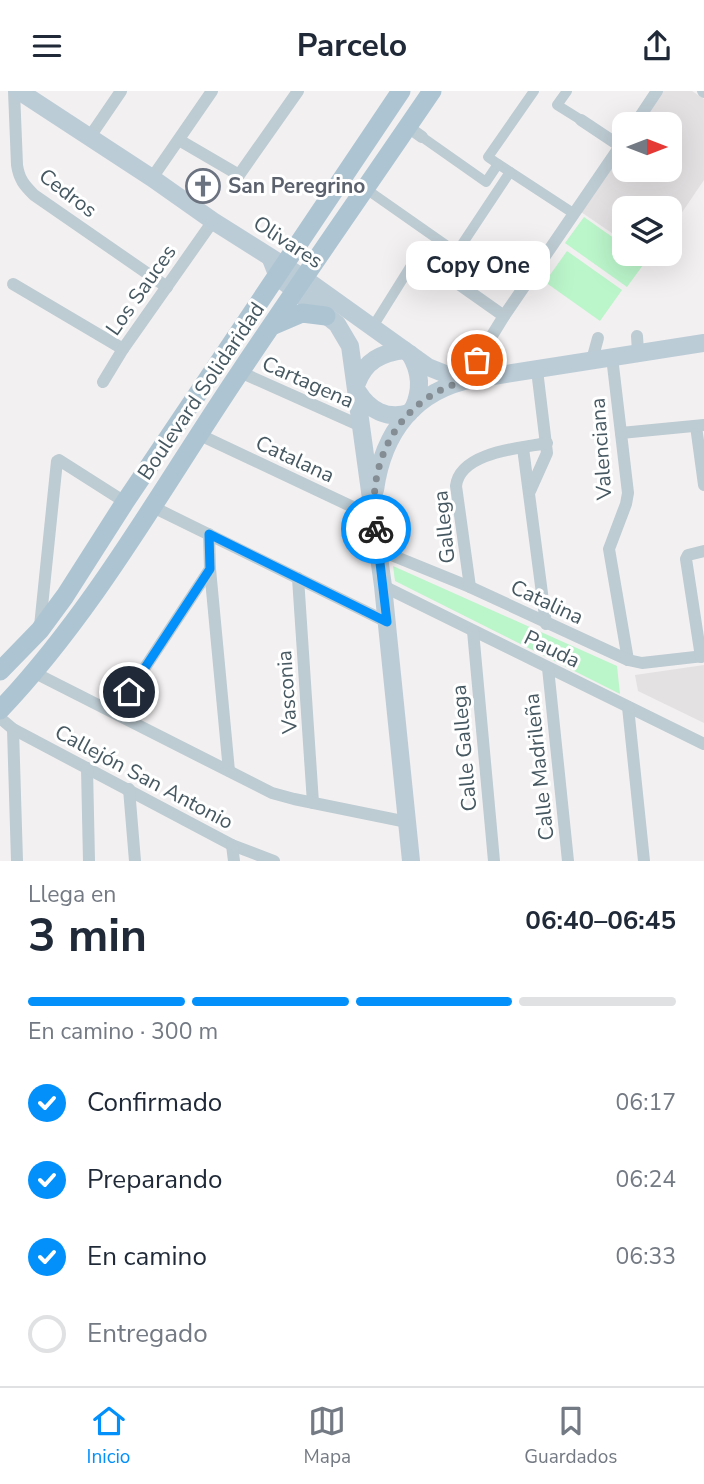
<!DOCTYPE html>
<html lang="es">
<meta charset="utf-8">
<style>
:root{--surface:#fff;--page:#f2f2f3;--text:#1f2937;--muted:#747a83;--line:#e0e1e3;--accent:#0390fb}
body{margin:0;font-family:"Nunito Sans",sans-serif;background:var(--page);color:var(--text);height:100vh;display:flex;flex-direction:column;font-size:26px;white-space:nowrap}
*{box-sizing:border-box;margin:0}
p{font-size:23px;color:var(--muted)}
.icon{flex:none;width:38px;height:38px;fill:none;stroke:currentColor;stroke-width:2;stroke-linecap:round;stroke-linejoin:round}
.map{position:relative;height:770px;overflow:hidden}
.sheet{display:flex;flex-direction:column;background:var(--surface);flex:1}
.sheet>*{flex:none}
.needle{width:46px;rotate:90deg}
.controls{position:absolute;left:612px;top:21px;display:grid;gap:14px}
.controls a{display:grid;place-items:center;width:70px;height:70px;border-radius:14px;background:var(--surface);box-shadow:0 7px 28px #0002;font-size:35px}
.pin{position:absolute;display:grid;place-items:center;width:60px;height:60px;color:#fff;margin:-30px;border:4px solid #fff;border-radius:50%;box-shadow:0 2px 7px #0007}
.courier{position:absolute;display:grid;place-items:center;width:70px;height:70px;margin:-35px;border:5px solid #0390fb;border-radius:50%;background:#fff;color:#222;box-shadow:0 2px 9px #0007}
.bubble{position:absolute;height:49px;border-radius:14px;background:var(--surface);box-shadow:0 7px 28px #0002;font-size:23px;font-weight:700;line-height:49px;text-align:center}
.head em{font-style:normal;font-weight:700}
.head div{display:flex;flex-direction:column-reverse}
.head{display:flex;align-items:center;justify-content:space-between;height:119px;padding:0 28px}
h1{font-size:46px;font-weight:700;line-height:52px}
.bar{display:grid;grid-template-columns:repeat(4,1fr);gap:10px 7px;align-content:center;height:84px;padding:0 28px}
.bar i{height:9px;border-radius:5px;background:var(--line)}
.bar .on{background:var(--accent)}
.bar p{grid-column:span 4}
ol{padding:0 28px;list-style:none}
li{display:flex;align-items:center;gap:21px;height:77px}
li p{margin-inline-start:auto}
li .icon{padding:7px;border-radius:50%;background:var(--accent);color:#fff;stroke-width:4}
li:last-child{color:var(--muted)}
li i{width:38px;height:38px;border:4px solid var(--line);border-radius:50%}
header{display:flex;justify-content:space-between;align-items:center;height:91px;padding:0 28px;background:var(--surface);font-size:32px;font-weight:700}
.dock{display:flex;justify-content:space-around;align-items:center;height:98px;border-top:2px solid var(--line);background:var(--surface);font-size:19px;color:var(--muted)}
.dock a{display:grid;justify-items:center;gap:4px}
.dock .on{color:var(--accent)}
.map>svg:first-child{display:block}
.education{fill:#e4e1e3}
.green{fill:#bbf5ca}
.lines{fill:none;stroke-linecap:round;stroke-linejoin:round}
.pedestrian{stroke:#bdcbd2;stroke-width:10}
.minor{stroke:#bdcbd2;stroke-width:12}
.secondary{stroke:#bcccd7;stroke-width:18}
.primary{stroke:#adc5d2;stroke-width:19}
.done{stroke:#838d93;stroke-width:7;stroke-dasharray:0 12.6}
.route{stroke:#0390fb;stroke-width:9}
.labels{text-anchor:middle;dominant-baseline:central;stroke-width:6;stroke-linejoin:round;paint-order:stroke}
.worship-label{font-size:21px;font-weight:bold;fill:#5b616d;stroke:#fff;text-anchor:start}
.street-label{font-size:21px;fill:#465861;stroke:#fff}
</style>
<header><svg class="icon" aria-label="menu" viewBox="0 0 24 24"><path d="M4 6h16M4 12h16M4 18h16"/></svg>Parcelo<svg class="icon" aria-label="share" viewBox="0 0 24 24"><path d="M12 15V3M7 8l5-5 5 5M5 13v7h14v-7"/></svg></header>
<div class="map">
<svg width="704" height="770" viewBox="0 0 704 770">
<rect width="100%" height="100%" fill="#f3f0f1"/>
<g class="education">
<path d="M663,0H692L704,8V89L670,139V117H625V151L581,121L625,56V79H670V33H640Z"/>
<path d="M704,574V632L638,600L635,584Z"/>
</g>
<g class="green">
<path d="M584,126L625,155V163H636L646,170L627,196L565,152Z"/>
<path d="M567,160L622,199L600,230L545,191Z"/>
<path d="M393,475L617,575L620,603L395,490Z"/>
</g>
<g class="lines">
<g class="pedestrian">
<path d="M567,0L557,14L581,29"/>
<path d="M422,46L486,91L498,73L573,122"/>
<path d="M498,73L488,66L534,0"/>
<path d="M366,98L456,161"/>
<path d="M372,237L417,165L443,182L510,81"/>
</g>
<g class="minor">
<path d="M14,0L17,74C19,88 24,94 34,104L167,196"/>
<path d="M703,0L704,1"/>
<path d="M581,29L620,55"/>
<path d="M635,33L657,0"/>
<path d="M408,36L422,46"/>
<path d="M89,47L121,0"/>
<path d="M179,49L239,84L298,0"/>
<path d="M152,87L212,0"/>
<path d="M443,182L504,225"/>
<path d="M13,193L123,258"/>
<path d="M637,245L638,261"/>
<path d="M612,266L628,402L626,413L609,458L628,569"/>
<path d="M592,269L598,247"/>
<path d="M240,281L361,335"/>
<path d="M474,288L477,269L504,225L625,48"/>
<path d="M103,291L123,258L213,130"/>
<path d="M696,335L704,394"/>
<path d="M621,342L704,334"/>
<path d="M200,344L374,426"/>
<path d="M523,357L546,533"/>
<path d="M530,400L547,362L537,279"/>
<path d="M151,415L387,531"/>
<path d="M209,443L210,478L229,680"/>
<path d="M379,459L470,496L628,569L642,572L704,565"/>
<path d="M298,487L313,712"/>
<path d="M383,495L704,653"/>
<path d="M470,496L456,395C460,361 520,357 547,352"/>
<path d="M40,535L57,370L59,369L125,411"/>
<path d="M473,540L494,770"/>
<path d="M701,566L686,468L688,464L704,460"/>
<path d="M548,577L568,770"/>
<path d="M35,582L272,702L294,708L407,731"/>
<path d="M628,616L644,770"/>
<path d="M115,622L210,478"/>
<path d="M0,627L13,638L232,754L274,770"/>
<path d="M13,638L17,770"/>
<path d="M87,677L89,770"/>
<path d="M129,698L135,770"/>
<path d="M232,754L234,770"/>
</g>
<g class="secondary">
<path d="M19,0L152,87L213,130L305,188L428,276L463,290"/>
<path d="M271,168L278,186L337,233L350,255L383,495L411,770"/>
<path d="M410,263C421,281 422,299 413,318"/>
<path d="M357,292C365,270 381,262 404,259"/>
<path d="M358,301C369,319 387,329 409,322"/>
<path d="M375,399C383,342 414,299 474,288L704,252"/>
</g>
<g class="primary">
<path d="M274,234L302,222L326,225"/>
<path d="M0,580L40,539L65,505L125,411L401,0"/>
<path d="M0,619C95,519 163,395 240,281C303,187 368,94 432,0"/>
</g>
</g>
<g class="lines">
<path class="done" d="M376,438C365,369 401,302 474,288L477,269"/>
<path class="route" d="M129,601L210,478L209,443L387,531L376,438"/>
</g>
<defs>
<g id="church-ring" transform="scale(1.75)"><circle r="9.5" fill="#fff" stroke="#6b7280" stroke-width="1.5"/><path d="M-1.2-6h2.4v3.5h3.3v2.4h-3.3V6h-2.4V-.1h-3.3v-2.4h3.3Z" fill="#6b7280"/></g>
</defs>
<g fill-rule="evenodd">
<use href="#church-ring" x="203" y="95"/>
</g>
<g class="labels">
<g class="worship-label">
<text x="228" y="95">San Peregrino</text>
</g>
<g class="street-label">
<text transform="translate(68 102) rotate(37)">Cedros</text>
<text transform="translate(288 151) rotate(33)">Olivares</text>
<text transform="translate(141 199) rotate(-55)">Los Sauces</text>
<text transform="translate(308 291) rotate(24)">Cartagena</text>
<text transform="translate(201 300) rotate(-56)">Boulevard Solidaridad</text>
<text transform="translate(601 358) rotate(-94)">Valenciana</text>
<text transform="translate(295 368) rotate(25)">Catalana</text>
<text transform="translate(444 436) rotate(-96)">Gallega</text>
<text transform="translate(547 511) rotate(25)">Catalina</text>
<text transform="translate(552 558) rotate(26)">Pauda</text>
<text transform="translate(287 601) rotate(-94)">Vasconia</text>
<text transform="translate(464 657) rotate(-95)">Calle Gallega</text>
<text transform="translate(539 676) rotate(-96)">Calle Madrileña</text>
<text transform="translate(144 686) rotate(28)">Callejón San Antonio</text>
</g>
</g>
</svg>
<div class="controls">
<a><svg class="needle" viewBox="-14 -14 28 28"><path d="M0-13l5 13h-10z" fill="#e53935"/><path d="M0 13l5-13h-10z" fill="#747a83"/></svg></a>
<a><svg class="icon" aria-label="layers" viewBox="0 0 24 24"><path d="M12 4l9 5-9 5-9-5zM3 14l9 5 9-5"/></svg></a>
</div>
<div class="pin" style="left:477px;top:269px;background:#ea580c"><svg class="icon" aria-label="bag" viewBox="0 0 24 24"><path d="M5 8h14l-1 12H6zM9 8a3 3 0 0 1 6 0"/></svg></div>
<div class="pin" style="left:129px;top:601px;background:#1f2937"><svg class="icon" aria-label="home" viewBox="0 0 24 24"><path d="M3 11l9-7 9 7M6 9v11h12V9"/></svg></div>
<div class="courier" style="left:376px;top:438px"><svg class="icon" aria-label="bike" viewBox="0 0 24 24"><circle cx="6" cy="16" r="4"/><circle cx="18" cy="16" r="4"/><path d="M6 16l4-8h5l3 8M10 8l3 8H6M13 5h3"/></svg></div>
<div class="bubble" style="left:406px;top:150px;width:144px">Copy One</div>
</div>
<section class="sheet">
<div class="head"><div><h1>3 min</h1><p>Llega en</p></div><em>06:40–06:45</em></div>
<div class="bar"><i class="on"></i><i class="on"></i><i class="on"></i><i></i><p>En camino · 300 m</p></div>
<ol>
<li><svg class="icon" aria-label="check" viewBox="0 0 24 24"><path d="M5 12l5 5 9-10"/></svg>Confirmado<p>06:17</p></li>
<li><svg class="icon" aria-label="check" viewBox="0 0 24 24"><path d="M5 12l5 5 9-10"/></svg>Preparando<p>06:24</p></li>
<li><svg class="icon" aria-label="check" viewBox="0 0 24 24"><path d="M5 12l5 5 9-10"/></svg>En camino<p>06:33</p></li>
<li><i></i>Entregado</li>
</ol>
</section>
<nav class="dock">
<a class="on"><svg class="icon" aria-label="home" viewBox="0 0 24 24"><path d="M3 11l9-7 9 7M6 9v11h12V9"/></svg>Inicio</a>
<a><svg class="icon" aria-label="map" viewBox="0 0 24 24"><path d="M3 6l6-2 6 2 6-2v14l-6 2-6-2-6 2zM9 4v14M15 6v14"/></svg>Mapa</a>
<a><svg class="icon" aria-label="saved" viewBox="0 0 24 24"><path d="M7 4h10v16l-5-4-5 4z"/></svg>Guardados</a>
</nav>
